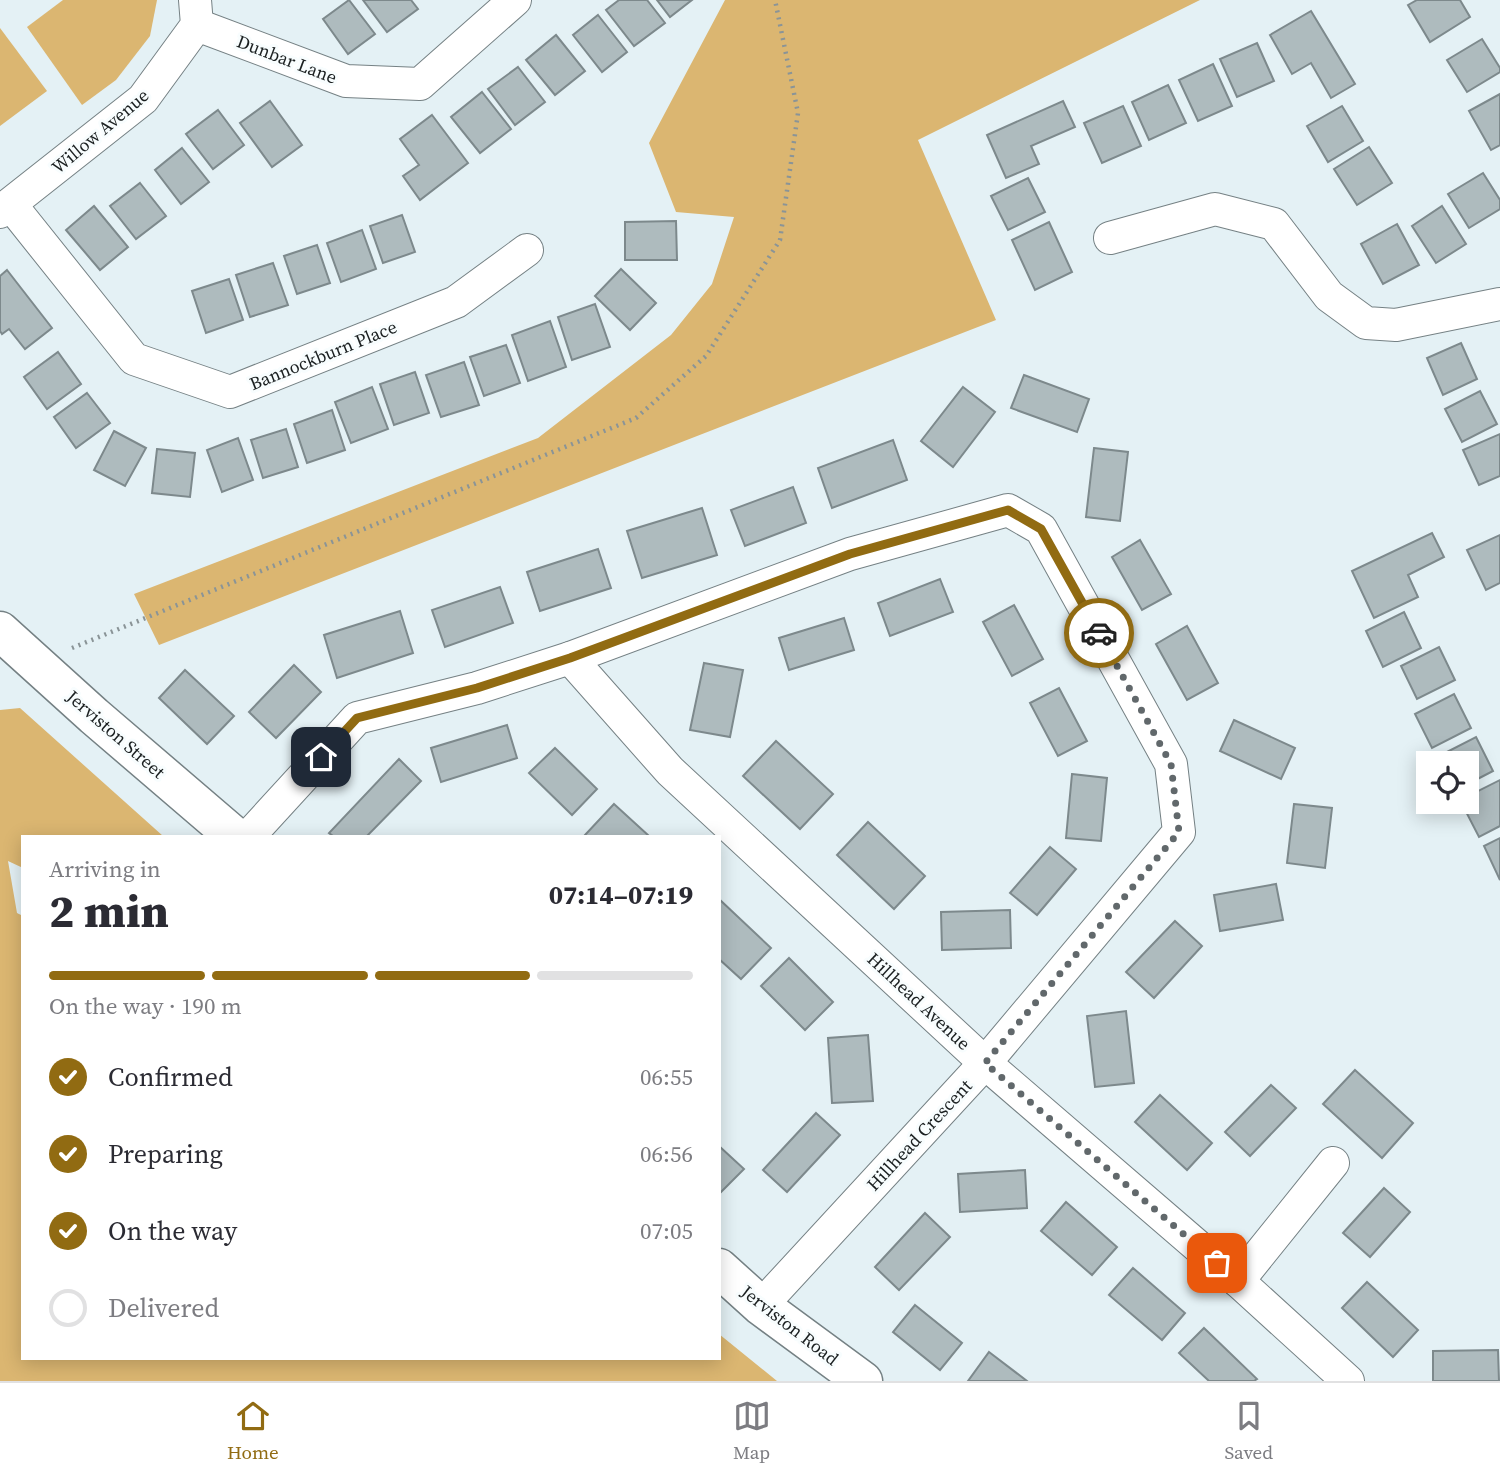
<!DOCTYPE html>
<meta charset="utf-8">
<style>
:root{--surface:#fff;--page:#f2f2f3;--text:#2b2b33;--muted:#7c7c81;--line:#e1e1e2;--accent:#916b12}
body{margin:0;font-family:"Source Serif 4",serif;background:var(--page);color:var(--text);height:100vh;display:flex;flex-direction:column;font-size:26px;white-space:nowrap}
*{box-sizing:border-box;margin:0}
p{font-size:23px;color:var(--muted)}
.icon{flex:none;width:38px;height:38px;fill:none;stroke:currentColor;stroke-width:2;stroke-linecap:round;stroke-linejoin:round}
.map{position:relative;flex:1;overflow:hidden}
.drawer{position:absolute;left:21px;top:835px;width:700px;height:525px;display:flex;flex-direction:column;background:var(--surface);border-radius:0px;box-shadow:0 4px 18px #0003}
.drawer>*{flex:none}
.tools{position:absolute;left:1416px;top:751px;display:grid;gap:14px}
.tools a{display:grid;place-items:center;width:63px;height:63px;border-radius:0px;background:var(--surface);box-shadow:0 4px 18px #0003;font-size:35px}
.pin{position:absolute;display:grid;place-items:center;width:60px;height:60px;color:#fff;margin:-30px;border-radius:14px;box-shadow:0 4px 10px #0006}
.courier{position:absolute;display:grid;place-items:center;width:70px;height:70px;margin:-35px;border:5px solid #916b12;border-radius:50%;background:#fff;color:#222;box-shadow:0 2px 9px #0007}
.overview em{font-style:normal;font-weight:800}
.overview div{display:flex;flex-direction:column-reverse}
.overview{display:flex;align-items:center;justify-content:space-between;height:119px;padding:0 28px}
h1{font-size:46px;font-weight:800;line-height:52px}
.bar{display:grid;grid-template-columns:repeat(4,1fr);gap:10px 7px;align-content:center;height:84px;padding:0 28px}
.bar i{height:9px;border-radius:5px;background:var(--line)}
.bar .current{background:var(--accent)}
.bar p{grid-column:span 4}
ol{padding:0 28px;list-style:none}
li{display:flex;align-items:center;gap:21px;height:77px}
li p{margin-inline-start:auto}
li .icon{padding:7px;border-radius:50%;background:var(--accent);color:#fff;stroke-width:4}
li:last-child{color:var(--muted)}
li i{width:38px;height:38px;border:4px solid var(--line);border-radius:50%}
.menu{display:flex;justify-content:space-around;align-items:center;height:98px;border-top:2px solid var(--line);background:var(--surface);font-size:19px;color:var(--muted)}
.menu a{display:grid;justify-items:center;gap:4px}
.menu .current{color:var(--accent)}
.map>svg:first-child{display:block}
.green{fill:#dbb671}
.building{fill:#aebbbe;stroke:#7d898c;stroke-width:2}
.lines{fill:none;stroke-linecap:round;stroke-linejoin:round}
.minor-casing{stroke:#758184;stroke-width:34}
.secondary-casing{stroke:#758184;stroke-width:41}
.path{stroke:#8a9497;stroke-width:4.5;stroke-dasharray:2 5;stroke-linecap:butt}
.minor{stroke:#fff;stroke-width:32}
.secondary{stroke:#fff;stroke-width:38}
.done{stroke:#61686b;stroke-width:7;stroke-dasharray:0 12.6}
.route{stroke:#916b12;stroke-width:9}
.labels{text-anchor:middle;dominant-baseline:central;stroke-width:6;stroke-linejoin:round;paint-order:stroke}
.street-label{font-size:18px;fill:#1a1f20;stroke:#f8fdfe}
</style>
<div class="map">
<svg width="1500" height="1381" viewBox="0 0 1500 1381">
<rect width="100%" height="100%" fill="#e4f1f5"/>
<g class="green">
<path d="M63,0H157L150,36L116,80L82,105L27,27Z"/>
<path d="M725,0H1200L918,140L996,320L159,645L134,594L538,438L671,335L712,284L734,217L676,212L649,143Z"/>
<path d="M0,28L47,91L0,126Z"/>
<path d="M20,708L163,836H23V868L8,861L17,913L23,916V1358H719V1334L777,1381H0V710Z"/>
</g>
<g class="building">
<path d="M349,0L375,34L348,54L323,19Z"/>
<path d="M363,0H411L418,9L387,32Z"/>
<path d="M619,0H647L665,23L634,46L606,10Z"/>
<path d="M657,0H692L670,17Z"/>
<path d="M1417,0H1460L1470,17L1430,42L1408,5Z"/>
<path d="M1311,11L1355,84L1331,98L1311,63L1292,74L1270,35Z"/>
<path d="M598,15L627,52L602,72L573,35Z"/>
<path d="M556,35L585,71L555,95L526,60Z"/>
<path d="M1482,39L1500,68V72L1467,92L1447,60Z"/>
<path d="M1257,43L1274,81L1237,97L1220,59Z"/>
<path d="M1213,64L1232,106L1198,121L1179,80Z"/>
<path d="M518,67L545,102L515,125L488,89Z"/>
<path d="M1168,85L1186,123L1149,140L1132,102Z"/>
<path d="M482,92L511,129L480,153L451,117Z"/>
<path d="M1500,94V145L1491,150L1469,111Z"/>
<path d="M270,101L302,145L272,167L240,123Z"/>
<path d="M1063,101L1075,127L1031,146L1039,164L1006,178L987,135Z"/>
<path d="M1123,106L1141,146L1102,163L1084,123Z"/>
<path d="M1342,106L1363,141L1328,162L1307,126Z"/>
<path d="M218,110L244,145L213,169L186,134Z"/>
<path d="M432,115L468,163L420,200L403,176L419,165L400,139Z"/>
<path d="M1369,147L1392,183L1357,205L1334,169Z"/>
<path d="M182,148L209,182L181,204L155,170Z"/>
<path d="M1483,173L1500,200V209L1469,228L1448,194Z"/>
<path d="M1028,178L1045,212L1008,230L991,196Z"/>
<path d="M140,183L166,216L136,239L110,206Z"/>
<path d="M94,206L128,247L100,270L66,230Z"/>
<path d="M1442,206L1466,244L1436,263L1412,226Z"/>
<path d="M402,215L415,252L383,263L370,226Z"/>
<path d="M676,221L677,260H625V222Z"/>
<path d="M1049,222L1072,272L1035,290L1012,240Z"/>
<path d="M1397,224L1419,265L1383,284L1361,244Z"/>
<path d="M362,230L376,269L341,282L327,243Z"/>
<path d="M317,245L330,283L297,294L284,256Z"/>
<path d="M273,263L288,305L250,317L236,275Z"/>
<path d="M621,269L656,303L630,330L595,296Z"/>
<path d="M7,270L52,328L25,349L9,329L2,334L0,331V276Z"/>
<path d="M229,279L243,320L206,333L192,291Z"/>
<path d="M595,304L610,347L572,360L558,317Z"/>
<path d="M550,321L566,367L528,381L512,335Z"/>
<path d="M1461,343L1477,379L1443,395L1427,358Z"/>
<path d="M506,345L520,383L484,396L470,357Z"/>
<path d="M58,352L81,384L47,409L24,377Z"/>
<path d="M464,362L479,405L441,417L426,375Z"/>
<path d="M415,372L429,413L394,425L380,384Z"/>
<path d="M1024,375L1089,399L1077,432L1011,408Z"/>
<path d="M372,387L388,429L351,443L335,402Z"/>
<path d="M963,387L995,412L953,467L921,441Z"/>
<path d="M1480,391L1497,424L1462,442L1445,409Z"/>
<path d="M87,393L110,423L76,448L54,417Z"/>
<path d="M332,410L345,450L307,463L294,424Z"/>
<path d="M286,429L298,467L263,478L251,440Z"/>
<path d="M114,431L146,448L125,486L94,470Z"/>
<path d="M1500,434V476L1479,485L1463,450Z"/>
<path d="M238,438L253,480L222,492L207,450Z"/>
<path d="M893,440L907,480L832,508L818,468Z"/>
<path d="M1094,448L1128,452L1120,521L1086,517Z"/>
<path d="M157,449L195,453L190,497L152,493Z"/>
<path d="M793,487L806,523L745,546L731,510Z"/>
<path d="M702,508L717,555L642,578L627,531Z"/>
<path d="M1432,533L1444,557L1408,575L1418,597L1374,618L1352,571Z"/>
<path d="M1500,535V583L1486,590L1467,550Z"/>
<path d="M1140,540L1171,594L1142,610L1112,557Z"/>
<path d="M598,549L611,588L540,611L527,572Z"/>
<path d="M940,579L953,612L890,636L878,603Z"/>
<path d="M500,587L513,623L445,647L432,610Z"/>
<path d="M1014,605L1043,659L1012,676L983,622Z"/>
<path d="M400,611L413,653L337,678L324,635Z"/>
<path d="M1404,612L1421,648L1383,667L1366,631Z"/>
<path d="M844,618L854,650L789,670L779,638Z"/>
<path d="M1187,626L1218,683L1187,700L1156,644Z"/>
<path d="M1439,647L1455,680L1417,699L1401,666Z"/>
<path d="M704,663L743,670L730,737L690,730Z"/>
<path d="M294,665L321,692L276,738L249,712Z"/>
<path d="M185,670L234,716L207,744L159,698Z"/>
<path d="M1059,688L1087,741L1058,756L1030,703Z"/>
<path d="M1454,694L1471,728L1432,748L1415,714Z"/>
<path d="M1234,720L1295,748L1281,779L1220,751Z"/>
<path d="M507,725L517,758L441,782L431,748Z"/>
<path d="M1476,737L1493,771L1466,785V763H1445L1441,755Z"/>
<path d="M776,741L833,794L800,829L743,776Z"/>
<path d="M555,748L597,789L572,815L529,773Z"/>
<path d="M399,759L421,781L367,836H333L329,833Z"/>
<path d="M1072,774L1107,778L1101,841L1066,838Z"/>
<path d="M1500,780V826L1479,837L1461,802H1466V797Z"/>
<path d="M614,804L649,836H586L585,835Z"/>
<path d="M1294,804L1332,808L1325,868L1287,863Z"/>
<path d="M868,822L925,876L894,909L837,855Z"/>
<path d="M1500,838V880L1484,846Z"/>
<path d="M1050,847L1076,869L1037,915L1010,893Z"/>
<path d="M1276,884L1283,920L1220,931L1214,895Z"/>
<path d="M719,899L771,948L741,979L719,959Z"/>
<path d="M1010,910L1011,948L942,950L941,912Z"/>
<path d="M1175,921L1202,946L1154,998L1126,972Z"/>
<path d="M789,958L833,1002L805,1030L761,986Z"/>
<path d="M1126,1011L1134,1083L1095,1087L1087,1016Z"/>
<path d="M868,1035L873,1101L832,1103L828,1038Z"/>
<path d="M1355,1070L1413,1123L1382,1158L1323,1104Z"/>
<path d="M1271,1085L1296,1108L1250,1156L1225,1132Z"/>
<path d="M1160,1095L1212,1143L1187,1170L1135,1122Z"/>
<path d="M816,1113L840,1135L787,1192L763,1170Z"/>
<path d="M719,1146L744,1169L719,1194Z"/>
<path d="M1025,1170L1027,1208L960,1212L958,1174Z"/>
<path d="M1384,1188L1410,1212L1370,1257L1343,1233Z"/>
<path d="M1066,1202L1117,1247L1092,1275L1041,1231Z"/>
<path d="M925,1213L950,1237L899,1290L875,1267Z"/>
<path d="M1133,1268L1185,1313L1162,1340L1109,1295Z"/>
<path d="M1367,1282L1418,1330L1393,1357L1342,1308Z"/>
<path d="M915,1305L962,1343L940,1370L893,1332Z"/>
<path d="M1204,1328L1257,1379L1254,1381H1209L1179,1353Z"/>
<path d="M1498,1350L1499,1381H1433V1351Z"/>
<path d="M989,1352L1027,1381H968Z"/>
</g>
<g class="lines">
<g class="minor-casing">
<g id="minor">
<path d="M197,25L346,81L420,84L515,0"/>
<path d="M11,205L134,359L230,392L456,302L527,250"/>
<path d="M0,212L143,99L197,25L195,0"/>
<path d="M1110,238L1215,209L1274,224L1329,296L1366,323L1396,325L1500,304"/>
<path d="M570,658L670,771L985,1063L1238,1281L1348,1381"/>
<path d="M249,836L357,718L477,688L570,658L850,554L1008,510L1041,529L1171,764L1179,832L985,1063L761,1306"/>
<path d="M1238,1281L1333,1163"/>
</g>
</g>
<g class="secondary-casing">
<g id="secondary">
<path d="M0,631L94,716L234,836"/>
<path d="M719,1268L761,1306L863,1381"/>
</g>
</g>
<path class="path" d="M72,648L636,418L706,356L780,240L798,113L775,0"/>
<use href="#minor" class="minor"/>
<use href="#secondary" class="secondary"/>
</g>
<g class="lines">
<path class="done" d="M1099,633L1171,764L1179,832L985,1063L1217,1263"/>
<path class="route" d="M321,757L357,718L477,688L570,658L850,554L1008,510L1041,529L1099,633"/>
</g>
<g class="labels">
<g class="street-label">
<text transform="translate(287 59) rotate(21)">Dunbar Lane</text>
<text transform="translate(100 131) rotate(-40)">Willow Avenue</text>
<text transform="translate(323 355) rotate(-22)">Bannockburn Place</text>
<text transform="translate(116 734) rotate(41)">Jerviston Street</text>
<text transform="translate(919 1001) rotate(43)">Hillhead Avenue</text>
<text transform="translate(919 1135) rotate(-47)">Hillhead Crescent</text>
<text transform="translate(790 1325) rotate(38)">Jerviston Road</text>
</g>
</g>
</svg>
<div class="tools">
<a><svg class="icon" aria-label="locate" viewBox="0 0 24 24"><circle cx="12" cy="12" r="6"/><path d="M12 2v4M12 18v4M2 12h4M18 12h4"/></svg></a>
</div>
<div class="pin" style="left:1217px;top:1263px;background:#ea580c"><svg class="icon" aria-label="bag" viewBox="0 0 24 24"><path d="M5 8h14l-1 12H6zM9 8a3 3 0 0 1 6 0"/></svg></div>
<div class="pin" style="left:321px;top:757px;background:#1f2937"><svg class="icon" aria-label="home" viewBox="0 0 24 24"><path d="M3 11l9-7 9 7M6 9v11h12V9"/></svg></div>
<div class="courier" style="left:1099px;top:633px"><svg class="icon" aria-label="car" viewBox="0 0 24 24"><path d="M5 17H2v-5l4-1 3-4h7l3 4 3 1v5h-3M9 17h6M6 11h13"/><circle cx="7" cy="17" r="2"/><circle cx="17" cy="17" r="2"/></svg></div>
<section class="drawer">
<div class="overview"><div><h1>2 min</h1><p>Arriving in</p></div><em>07:14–07:19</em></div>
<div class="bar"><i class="current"></i><i class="current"></i><i class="current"></i><i></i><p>On the way · 190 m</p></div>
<ol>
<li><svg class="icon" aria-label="check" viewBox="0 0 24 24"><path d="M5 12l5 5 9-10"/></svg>Confirmed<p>06:55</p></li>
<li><svg class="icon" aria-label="check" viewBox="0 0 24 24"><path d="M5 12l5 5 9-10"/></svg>Preparing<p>06:56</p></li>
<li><svg class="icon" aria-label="check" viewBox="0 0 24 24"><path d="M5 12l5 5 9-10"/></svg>On the way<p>07:05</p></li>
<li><i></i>Delivered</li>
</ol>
</section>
</div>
<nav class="menu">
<a class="current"><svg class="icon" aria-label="home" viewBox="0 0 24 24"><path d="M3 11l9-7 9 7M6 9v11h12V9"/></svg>Home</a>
<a><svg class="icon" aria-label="map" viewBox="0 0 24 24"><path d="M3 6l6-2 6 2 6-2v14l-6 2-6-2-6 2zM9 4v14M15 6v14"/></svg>Map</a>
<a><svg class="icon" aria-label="saved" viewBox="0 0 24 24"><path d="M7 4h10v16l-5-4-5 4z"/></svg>Saved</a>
</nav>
